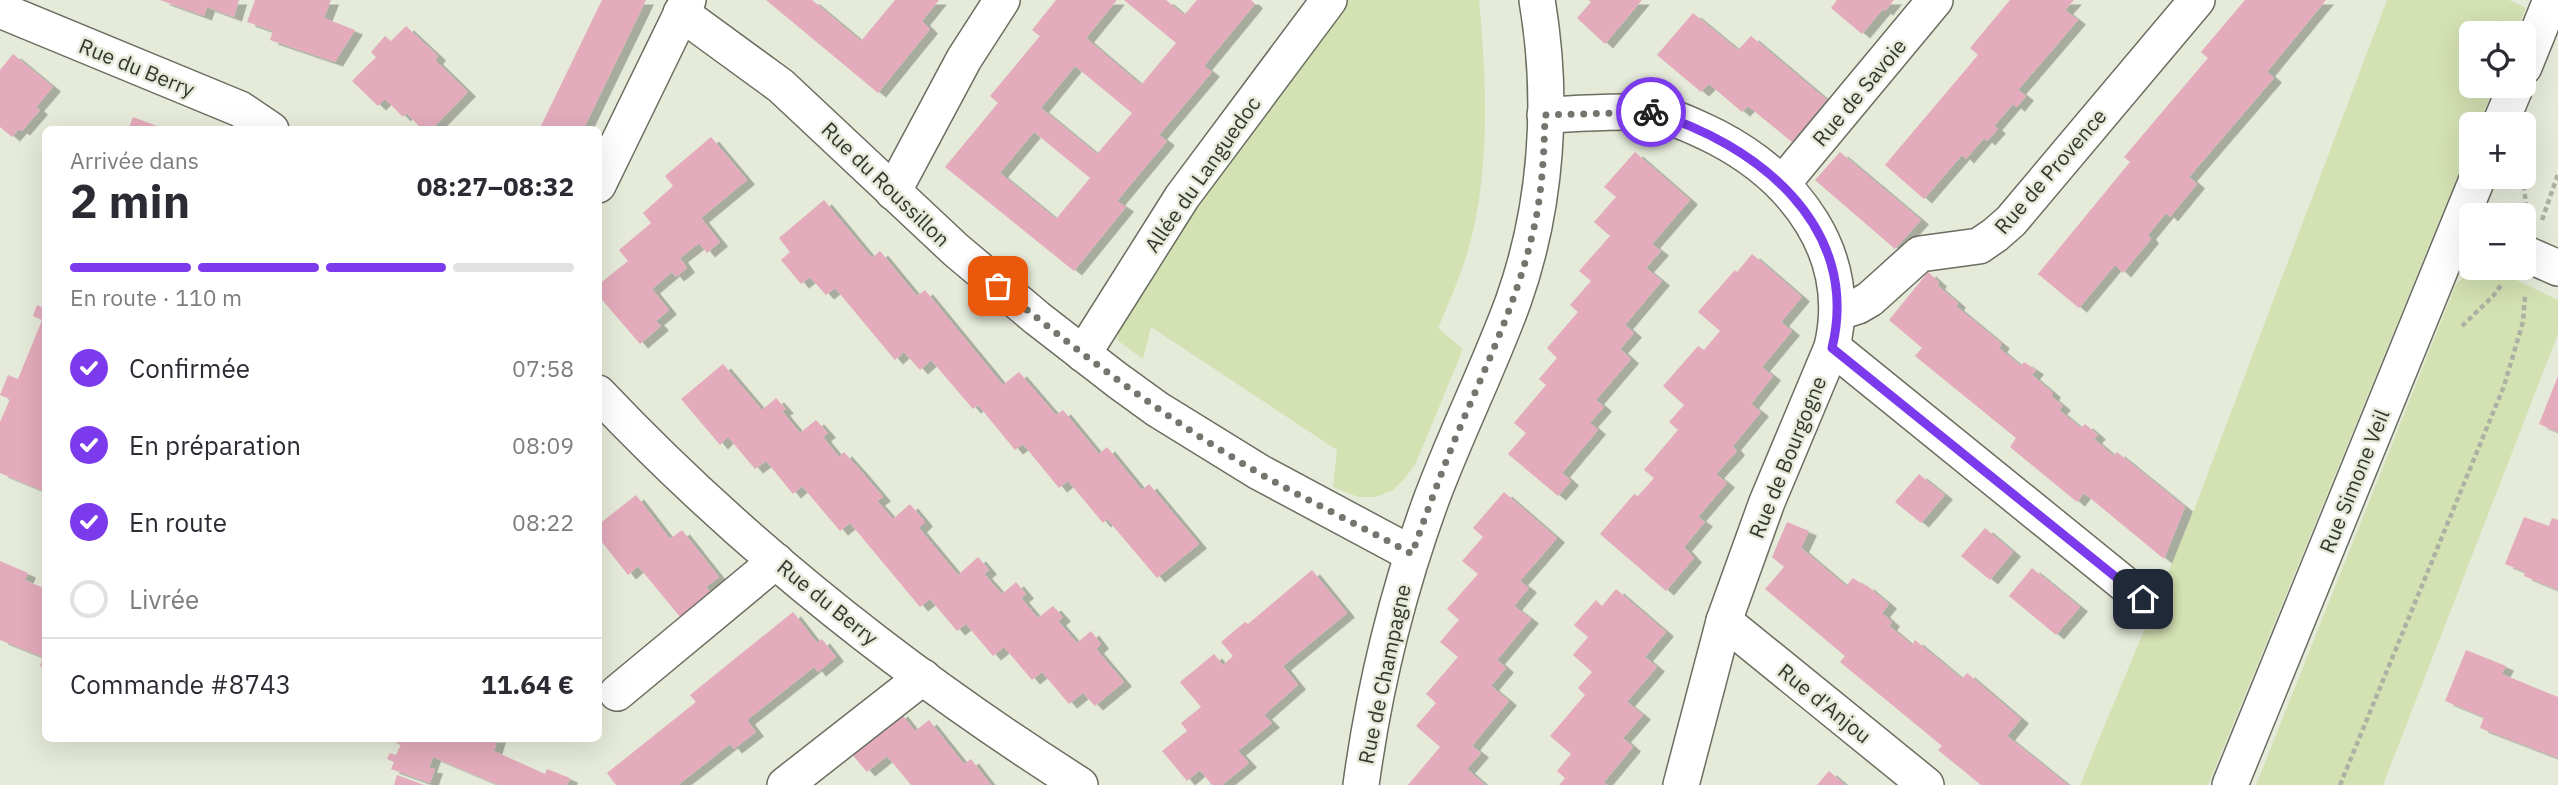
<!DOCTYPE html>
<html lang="fr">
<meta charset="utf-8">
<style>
:root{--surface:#fff;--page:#f7f7f7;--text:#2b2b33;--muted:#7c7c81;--line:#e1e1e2;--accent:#7c3aed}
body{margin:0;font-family:"IBM Plex Sans",sans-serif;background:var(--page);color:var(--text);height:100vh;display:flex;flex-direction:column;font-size:26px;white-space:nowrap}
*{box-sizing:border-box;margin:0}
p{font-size:23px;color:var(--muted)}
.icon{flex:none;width:38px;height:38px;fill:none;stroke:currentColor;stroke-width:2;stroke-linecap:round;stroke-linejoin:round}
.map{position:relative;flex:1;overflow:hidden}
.side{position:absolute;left:42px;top:126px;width:560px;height:616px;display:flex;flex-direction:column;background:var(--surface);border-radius:10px;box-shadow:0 7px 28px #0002}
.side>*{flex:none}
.fabs{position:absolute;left:2459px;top:21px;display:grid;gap:14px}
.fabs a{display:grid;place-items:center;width:77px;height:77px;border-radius:10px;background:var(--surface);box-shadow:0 7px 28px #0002;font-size:35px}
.pin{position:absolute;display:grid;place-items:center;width:60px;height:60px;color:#fff;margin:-30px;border-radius:14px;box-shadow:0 4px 10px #0006}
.courier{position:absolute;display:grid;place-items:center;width:70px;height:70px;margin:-35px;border:5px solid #7c3aed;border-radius:50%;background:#fff;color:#222;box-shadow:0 2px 9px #0007}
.overview em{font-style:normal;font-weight:800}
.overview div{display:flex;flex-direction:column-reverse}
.overview{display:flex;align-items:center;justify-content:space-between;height:119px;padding:0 28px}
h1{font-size:46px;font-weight:800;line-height:52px}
.bar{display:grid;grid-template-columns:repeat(4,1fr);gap:10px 7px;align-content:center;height:84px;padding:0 28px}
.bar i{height:9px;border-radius:5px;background:var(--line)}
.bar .current{background:var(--accent)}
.bar p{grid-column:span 4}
.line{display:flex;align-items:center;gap:18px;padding:0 28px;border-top:2px solid var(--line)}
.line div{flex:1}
ol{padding:0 28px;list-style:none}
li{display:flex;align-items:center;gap:21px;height:77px}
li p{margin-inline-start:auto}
li .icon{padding:7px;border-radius:50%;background:var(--accent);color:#fff;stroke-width:4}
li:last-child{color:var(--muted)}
li i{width:38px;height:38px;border:4px solid var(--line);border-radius:50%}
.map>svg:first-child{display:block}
.green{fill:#d4e1b3}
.building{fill:#e3abbc;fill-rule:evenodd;filter:url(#shadow)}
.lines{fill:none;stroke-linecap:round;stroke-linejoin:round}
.minor-casing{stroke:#6a6e60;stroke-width:38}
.path{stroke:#adb1a3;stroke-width:4.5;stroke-dasharray:5 3.5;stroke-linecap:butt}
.minor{stroke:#fff;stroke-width:35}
.done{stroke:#73766c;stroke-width:7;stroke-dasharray:0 12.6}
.route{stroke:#7c3aed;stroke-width:9}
.labels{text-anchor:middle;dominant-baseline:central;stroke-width:5;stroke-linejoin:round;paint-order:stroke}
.street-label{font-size:21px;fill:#353731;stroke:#e5ead9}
</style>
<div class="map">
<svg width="2558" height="785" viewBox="0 0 2558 785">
<defs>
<filter id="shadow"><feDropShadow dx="8" dy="4.5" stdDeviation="0" flood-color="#0004"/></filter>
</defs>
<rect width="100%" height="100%" fill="#e5ead9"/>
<g class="green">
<path d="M1337,0H1479C1486,76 1490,157 1473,231C1465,265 1452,296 1438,328L1463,349L1416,463L1406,477L1393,490L1376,497H1358L1333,487L1337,450L1151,327L1143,359L1117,340L1122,316Z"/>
<path d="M2387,0H2509L2526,8L2516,33H2471V86H2494L2479,124H2471V143L2208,785H2080L2194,510Z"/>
<path d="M2491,268L2558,300V334L2383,785H2256L2456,284L2471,271Z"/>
</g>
<g class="building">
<path d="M160,0H239L234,17L207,7L204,16Z"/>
<path d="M255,0H331L324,18L355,30L335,62L270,40L273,31L247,22Z"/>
<path d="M602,0H646L583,130H539Z"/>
<path d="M766,0H812L861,41L895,0H939L922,21L930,29L878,93Z"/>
<path d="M1056,0H1117L1086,38L1141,85L1176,43L1124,0H1166L1184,15L1197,0H1251L1255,4L1204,66L1212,72L1159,135L1167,141L1117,201L1126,207L1074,271L945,167L998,103L990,96L1040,36L1032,30ZM1075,66L1132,113L1097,154L1041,108ZM1034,132L1090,178L1056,219L1000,173Z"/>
<path d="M1589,0H1642L1605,44L1577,18L1591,2Z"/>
<path d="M1837,0H1894L1885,11L1883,9L1862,34L1831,8Z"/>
<path d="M2010,0H2074L2065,10L2078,20L2018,90L2026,96L2017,107L2013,104L1994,126L1998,129L1987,141L1984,138L1966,159L1962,155L1924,199L1885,165L1978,55L1970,48Z"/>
<path d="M2245,0H2326L2267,72L2274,78L2189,177L2197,184L2170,217L2166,213L2148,235L2151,239L2123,273L2115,265L2079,308L2038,274L2130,162L2124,157L2208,58L2201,52Z"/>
<path d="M1693,13L1738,50L1751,36L1827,100L1792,142L1748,106L1742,112L1709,84L1701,92L1657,55Z"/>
<path d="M406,26L438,56L435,60L468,92L431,130H423L406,113L403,117L385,99L378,106L352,81L376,57L371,52L385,36L391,41Z"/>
<path d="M13,54L53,87L36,107L40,110L22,131L19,129L12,137L0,127V70Z"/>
<path d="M133,117L165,129V130H128Z"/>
<path d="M711,137L747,180L701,218L720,242L707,253L699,243L680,258L687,268L676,277L672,272L652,289L669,310L656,321L661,326L640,344L598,295V285L628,261L619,250L651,223L643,213L673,186L665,176Z"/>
<path d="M1635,152L1690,200L1652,244L1661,251L1646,268L1662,281L1625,325L1634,333L1620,349L1631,359L1596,400L1604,407L1590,423L1598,430L1562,473L1571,481L1558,496L1508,454L1526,433L1514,423L1546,385L1539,379L1557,358L1547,348L1578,312L1570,305L1591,281L1579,271L1610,236L1594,222L1616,197L1604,187Z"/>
<path d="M1840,152L1921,220L1895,249L1815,180Z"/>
<path d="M824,200L872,258L880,251L917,296L925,290L1003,385L1019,372L1056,415L1063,410L1099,454L1107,447L1142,490L1149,484L1199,544L1157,578L1107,519L1103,523L1068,481L1059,488L1023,444L1015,450L978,405L973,409L931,360L920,370L904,352L895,360L835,288L826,295L810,277L801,284L781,260L790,252L779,238Z"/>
<path d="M1752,254L1802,297L1781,322L1792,331L1762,367L1773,376L1751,404L1761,412L1733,446L1737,451L1716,474L1727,483L1698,517L1705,522L1684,547L1694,558L1666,591L1600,534L1634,494L1638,496L1654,478L1644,470L1678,430L1669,422L1684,405L1663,386L1698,346L1704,350L1720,331L1698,312L1735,270L1737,272Z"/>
<path d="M1928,272L1939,282L1937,285L1958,303L1956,306L2002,344L1999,348L2021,366L2024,362L2036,370L2032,375L2053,393L2051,396L2063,406L2059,410L2081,428L2085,424L2098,435L2094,439L2114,456L2117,452L2185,507L2164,559L2084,493L2077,502L2010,447L2016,438L1915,356L1922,348L1889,320Z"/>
<path d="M37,305L46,309V492L0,473V422L10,399L0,395L8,375L18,379L42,320L33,316Z"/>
<path d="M723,364L762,410L776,398L786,409L782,411L800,433L816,420L828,433L823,437L839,457L844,452L861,471L883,497L877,501L893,519L910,504L925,522L919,528L958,575L978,557L989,570L984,574L1002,594L1016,582L1026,594L1021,598L1038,618L1053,606L1063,617L1058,621L1077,643L1091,631L1101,644L1096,649L1124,682L1095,706L1083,693L1069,704L1042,672L1032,680L1004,647L993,656L966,624L957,631L930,599L920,607L850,523L840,531L802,486L793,494L766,461L755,469L728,437L720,445L681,399Z"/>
<path d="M2558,376V432L2539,424Z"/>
<path d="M1919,474L1945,495L1921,523L1895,502Z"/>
<path d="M1504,492L1557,538L1520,581L1529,588L1514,606L1531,619L1497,660L1506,668L1491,686L1509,701L1472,746L1481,753L1467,769L1485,785H1408L1440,747L1416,726L1436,703L1426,694L1458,657L1440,642L1459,620L1447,609L1478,574L1462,561L1483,537L1473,528Z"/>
<path d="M636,495L670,539L682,530L719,577L706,587L717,600L686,624L638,566L628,575L598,537V525Z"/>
<path d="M2524,517L2549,526L2552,518L2558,520V590L2524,576L2525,572L2505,564Z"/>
<path d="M1787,522L1809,531L1801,548L1846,586L1853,578L1865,586L1866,585L1889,604L1882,613L1892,622L1889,626L1912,645L1915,640L1962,679L1967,673L2021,719L2007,736L2068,785H1981L1938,750L1942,746L1840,662L1845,656L1765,589L1784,567L1772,557Z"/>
<path d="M1985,528L2013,552L1990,580L1961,556Z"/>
<path d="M0,561L28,573L25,580L46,589V669L40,666L43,657L0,640Z"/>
<path d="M2032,568L2080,607L2056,635L2009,596Z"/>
<path d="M1312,570L1347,613L1283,666L1298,685L1264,715L1272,723L1238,751L1249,763L1222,785H1212L1200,770L1187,781L1162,751L1187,731L1181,723L1201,707L1180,682L1214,654L1223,665L1233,656L1221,642L1245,622L1248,624Z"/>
<path d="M1616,589L1666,632L1645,657L1657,667L1627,702L1643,715L1623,738L1633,747L1604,782L1607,785H1559L1565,778L1557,771L1571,754L1550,736L1585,695L1578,688L1592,672L1573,655L1588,637L1574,625L1596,600L1602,606Z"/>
<path d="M793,612L817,643L822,639L836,657L818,672L814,667L747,720L756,732L734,749L730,744L678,785H616L607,773L696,702L690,695Z"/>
<path d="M2466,650L2506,666L2502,674L2558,697V758L2480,728L2484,717L2445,701Z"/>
<path d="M900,712L915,731L929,720L964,764L971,759L991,785H911L887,756L867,772L850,752Z"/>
<path d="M387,738H498L494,751L545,774L547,769L570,778L567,785H499L433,757L429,768L435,769L430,783L391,769L394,762L387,759L390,753L396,755L401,744Z"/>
<path d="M1829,771L1845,785H1817Z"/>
<path d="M397,775L424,785H394Z"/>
</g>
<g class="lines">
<g class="minor-casing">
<g id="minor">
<path d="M0,10L240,109L271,130"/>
<path d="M681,13L781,86L956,250L1037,318L1117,380L1157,409L1259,472L1412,554"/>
<path d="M2524,67L2551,0"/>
<path d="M1545,115C1572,114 1598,112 1625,112C1633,112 1643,110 1651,112C1673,116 1696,127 1716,137C1795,178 1854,254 1832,347L1767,502L1724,621L1681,785"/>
<path d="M2500,124L2516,86"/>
<path d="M1782,184L1935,0"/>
<path d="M598,185L688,0"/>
<path d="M893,192L964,59L1002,0"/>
<path d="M2524,253L2558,268"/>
<path d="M1837,313L1858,306L1870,299L1920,254L1979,246L1995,235L2011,221L2197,0"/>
<path d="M1832,347L2143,599"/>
<path d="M1083,354L1182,197L1329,0"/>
<path d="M598,393C741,544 905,674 1080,785"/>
<path d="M1724,621L1926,785"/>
<path d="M617,693L776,561"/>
<path d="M785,785L923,677"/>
<path d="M1361,785C1374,689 1397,594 1430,503C1455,435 1488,370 1513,302C1547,207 1554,100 1537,0"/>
<path d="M2230,785L2478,177"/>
</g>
</g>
<g class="path">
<path d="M2524,174L2533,148"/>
<path d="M2523,177L2527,215"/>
<path d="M2542,220L2558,174"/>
<path d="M2462,326L2493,296L2502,284"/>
<path d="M2340,785L2504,386L2523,322L2525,296"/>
</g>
<use href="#minor" class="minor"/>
</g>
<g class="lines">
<path class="done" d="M998,286C1080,354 1165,418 1257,472C1308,501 1361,526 1412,554C1424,520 1436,487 1449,454C1478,382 1514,312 1532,236C1542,197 1544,155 1545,115L1651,112"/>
<path class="route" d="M1651,112C1755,143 1862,225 1832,348L2143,599"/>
</g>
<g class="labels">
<g class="street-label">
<text transform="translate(137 67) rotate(22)">Rue du Berry</text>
<text transform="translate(1859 92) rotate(-50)">Rue de Savoie</text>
<text transform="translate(2050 171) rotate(-49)">Rue de Provence</text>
<text transform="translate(1202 174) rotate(-55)">Allée du Languedoc</text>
<text transform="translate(886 184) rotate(44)">Rue du Roussillon</text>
<text transform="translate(1787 457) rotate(-68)">Rue de Bourgogne</text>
<text transform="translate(2354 481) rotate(-68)">Rue Simone Veil</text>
<text transform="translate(828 602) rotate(39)">Rue du Berry</text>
<text transform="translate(1384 674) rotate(-78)">Rue de Champagne</text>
<text transform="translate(1825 703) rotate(39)">Rue d'Anjou</text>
</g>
</g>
</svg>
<div class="fabs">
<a><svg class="icon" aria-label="locate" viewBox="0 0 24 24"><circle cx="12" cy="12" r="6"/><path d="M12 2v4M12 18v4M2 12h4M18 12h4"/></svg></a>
<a>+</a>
<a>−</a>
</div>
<div class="pin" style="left:998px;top:286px;background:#ea580c"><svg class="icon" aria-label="bag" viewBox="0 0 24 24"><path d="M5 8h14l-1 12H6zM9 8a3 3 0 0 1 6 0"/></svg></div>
<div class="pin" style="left:2143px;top:599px;background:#1f2937"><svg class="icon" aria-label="home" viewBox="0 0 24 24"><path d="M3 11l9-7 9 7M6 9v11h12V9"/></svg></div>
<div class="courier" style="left:1651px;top:112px"><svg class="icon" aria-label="bike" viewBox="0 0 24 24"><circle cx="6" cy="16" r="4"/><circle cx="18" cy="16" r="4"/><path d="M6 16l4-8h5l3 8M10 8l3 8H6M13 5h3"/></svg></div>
<section class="side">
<div class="overview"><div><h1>2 min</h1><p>Arrivée dans</p></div><em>08:27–08:32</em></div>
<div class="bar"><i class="current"></i><i class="current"></i><i class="current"></i><i></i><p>En route · 110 m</p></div>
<ol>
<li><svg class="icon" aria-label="check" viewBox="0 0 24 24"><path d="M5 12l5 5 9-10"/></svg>Confirmée<p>07:58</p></li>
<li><svg class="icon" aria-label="check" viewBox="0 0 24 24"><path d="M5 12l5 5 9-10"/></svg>En préparation<p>08:09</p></li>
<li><svg class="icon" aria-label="check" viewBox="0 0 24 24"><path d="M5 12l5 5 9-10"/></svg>En route<p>08:22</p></li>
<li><i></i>Livrée</li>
</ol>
<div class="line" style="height:91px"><div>Commande #8743</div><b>11.64 €</b></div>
</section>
</div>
